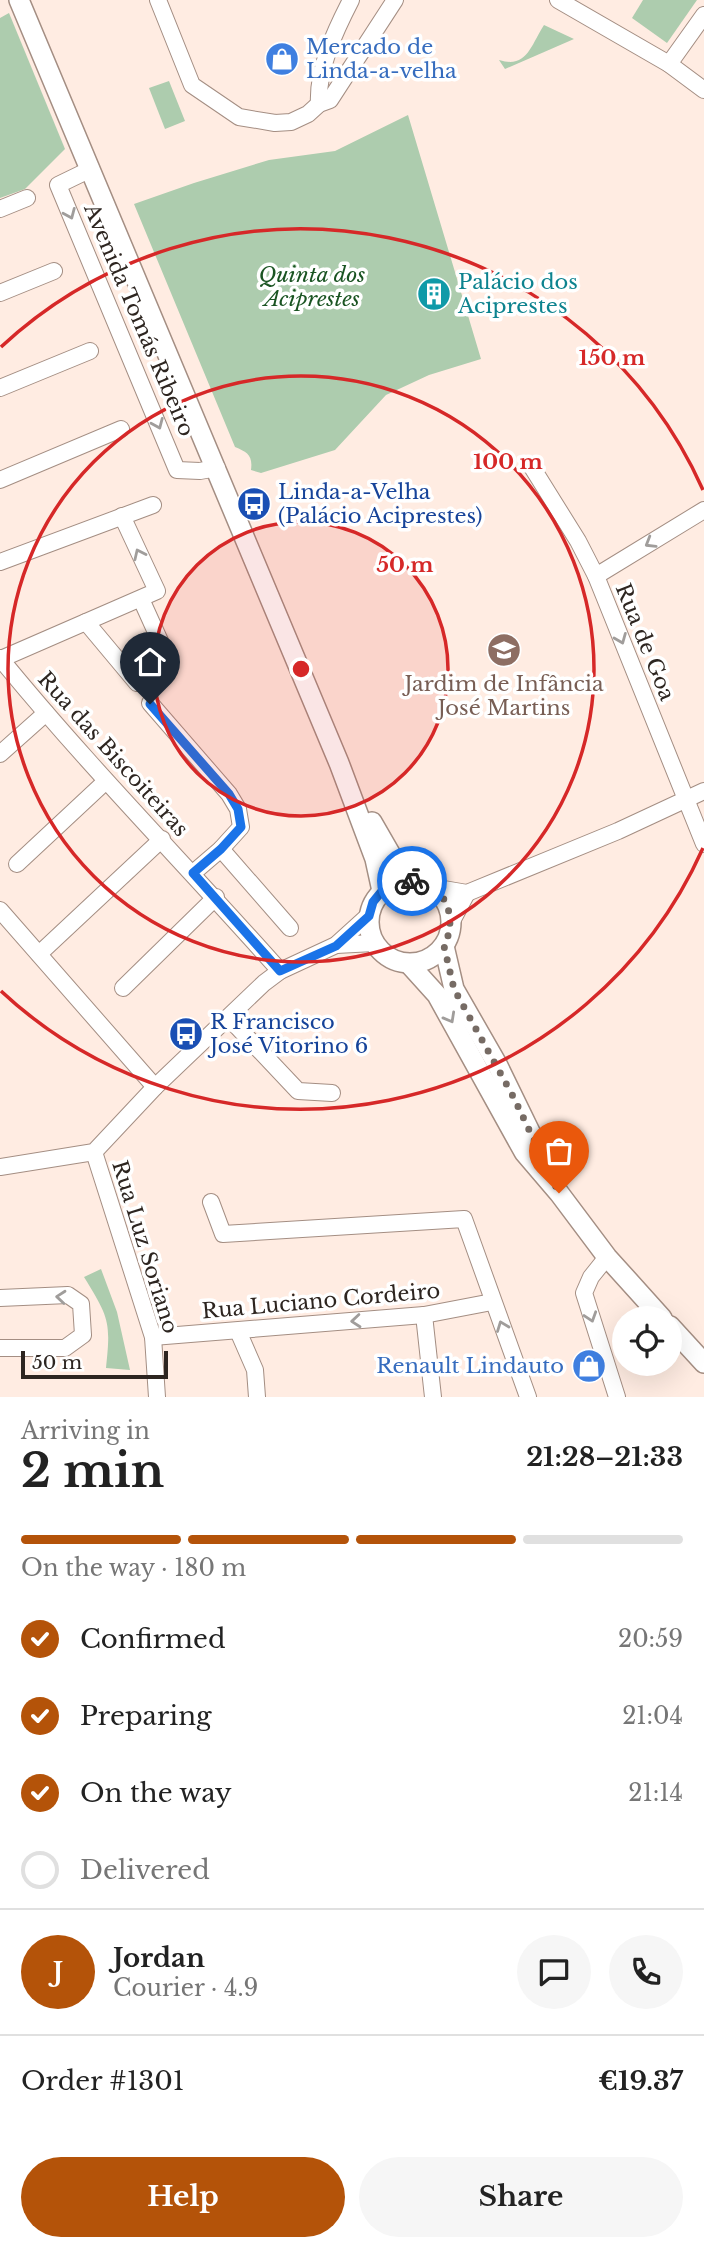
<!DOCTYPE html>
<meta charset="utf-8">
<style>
:root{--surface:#fff;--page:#f6f6f6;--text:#222;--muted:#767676;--line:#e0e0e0;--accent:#b45309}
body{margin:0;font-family:"Libre Baskerville",serif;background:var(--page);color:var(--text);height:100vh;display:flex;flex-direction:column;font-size:26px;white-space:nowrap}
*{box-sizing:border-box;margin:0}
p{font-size:23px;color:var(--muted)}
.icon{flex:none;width:38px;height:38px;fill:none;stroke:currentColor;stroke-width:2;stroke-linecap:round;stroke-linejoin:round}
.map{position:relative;height:1397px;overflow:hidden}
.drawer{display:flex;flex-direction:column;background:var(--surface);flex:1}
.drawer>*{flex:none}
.controls{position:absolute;left:612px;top:1306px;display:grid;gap:14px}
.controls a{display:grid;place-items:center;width:70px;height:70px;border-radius:50%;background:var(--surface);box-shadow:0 7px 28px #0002;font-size:35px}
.scale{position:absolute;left:21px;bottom:18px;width:147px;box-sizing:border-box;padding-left:7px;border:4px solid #2d2520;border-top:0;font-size:19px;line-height:24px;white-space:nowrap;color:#2d2520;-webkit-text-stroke:5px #fff;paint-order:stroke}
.pin{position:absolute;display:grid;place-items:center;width:60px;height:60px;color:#fff;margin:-72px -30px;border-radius:50% 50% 50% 0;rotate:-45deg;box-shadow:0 0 7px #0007}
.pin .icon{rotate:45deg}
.courier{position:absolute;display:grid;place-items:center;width:70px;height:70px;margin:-35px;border:5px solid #1a73e8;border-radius:50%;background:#fff;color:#222;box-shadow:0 2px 9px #0007}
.overview em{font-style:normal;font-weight:800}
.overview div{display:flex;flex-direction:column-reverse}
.overview{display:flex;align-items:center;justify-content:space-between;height:119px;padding:0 21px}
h1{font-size:46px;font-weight:800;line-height:52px}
.bar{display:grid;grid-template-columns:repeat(4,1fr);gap:10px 7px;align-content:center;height:84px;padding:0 21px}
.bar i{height:9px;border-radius:5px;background:var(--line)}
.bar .active{background:var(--accent)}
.bar p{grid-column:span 4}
.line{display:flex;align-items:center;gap:18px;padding:0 21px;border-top:2px solid var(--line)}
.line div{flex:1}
.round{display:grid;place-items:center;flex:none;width:74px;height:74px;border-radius:37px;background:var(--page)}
ol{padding:0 21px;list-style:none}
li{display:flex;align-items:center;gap:21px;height:77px}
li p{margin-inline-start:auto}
li .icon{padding:7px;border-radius:50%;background:var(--accent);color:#fff;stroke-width:4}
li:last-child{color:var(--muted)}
li i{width:38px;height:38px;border:4px solid var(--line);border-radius:50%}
.cta{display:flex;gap:14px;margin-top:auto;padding:14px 21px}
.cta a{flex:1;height:80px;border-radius:42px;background:var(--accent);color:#fff;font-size:28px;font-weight:800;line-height:80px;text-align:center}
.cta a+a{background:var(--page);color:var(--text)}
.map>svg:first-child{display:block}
.green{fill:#adccae}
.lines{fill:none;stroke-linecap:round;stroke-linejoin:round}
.minor-casing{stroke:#a48e83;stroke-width:18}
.tertiary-casing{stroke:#a48e83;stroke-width:22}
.minor{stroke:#fff;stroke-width:16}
.tertiary{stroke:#fff;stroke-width:19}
.oneway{stroke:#a09d9b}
.done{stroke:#766b64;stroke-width:7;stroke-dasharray:0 12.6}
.route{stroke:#1a73e8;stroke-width:9}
.ring{fill:none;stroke:#d62828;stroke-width:3.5}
.labels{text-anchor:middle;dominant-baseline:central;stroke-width:7;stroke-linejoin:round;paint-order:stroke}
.shop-label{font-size:21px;fill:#366cbe;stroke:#fff;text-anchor:start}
.park-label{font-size:21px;font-style:italic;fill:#1a5422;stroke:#fff}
.culture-label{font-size:21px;fill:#0d838f;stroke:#fff;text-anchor:start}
.street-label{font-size:21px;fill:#2d2520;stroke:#fff}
.transit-label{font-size:21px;fill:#164399;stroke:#fff;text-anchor:start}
.education-label{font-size:21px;fill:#785e54;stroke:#fff}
.centre{fill:#d62828;stroke:#fff;stroke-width:3.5}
.ring-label{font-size:21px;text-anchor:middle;font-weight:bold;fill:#d62828;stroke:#fff;stroke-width:7;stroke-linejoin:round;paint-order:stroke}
</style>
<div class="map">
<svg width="704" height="1397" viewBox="0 0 704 1397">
<rect width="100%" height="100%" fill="#ffece2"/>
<g class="green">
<path d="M643,0H697L667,43L632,18Z"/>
<path d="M9,13L65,149L25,189L0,198V18Z"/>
<path d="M544,25L574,39L505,69L499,60C527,69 531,45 544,25Z"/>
<path d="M169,81L185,121L165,129L149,88Z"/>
<path d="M408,115L481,359L429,375L386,395L335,450L261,473L251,470C253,455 247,452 235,447L134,204L194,183L269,160L335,151Z"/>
<path d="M101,1269L117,1312L130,1370L106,1368C111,1321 109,1318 84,1277Z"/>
</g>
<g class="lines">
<g class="minor-casing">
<g id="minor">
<path d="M158,0L192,85L239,117L275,123L291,122L308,114L319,104L330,100L395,0"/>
<path d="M558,0L669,64L704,90"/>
<path d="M669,64L704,15"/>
<path d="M319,104C317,69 335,31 351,0"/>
<path d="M91,169L58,185L177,470L200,471L217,468"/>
<path d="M0,209L27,198"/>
<path d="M0,293L54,271"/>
<path d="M0,388L90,351"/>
<path d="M530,464L578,541L596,576L704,844"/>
<path d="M0,480L121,429"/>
<path d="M0,562L153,505"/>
<path d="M596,576L704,510"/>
<path d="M86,622L137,683L169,661L141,599"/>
<path d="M0,658C88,766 187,866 280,971"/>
<path d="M1,659L157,591L122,516"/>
<path d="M150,703L229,794L238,809L241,827L221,849L193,873"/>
<path d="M0,754L46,713"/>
<path d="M221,849L290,928"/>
<path d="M17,864L106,781"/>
<path d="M432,887L467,893L618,831L704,791"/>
<path d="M0,910L155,1087"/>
<path d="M452,921L467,893"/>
<path d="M336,945L374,943"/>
<path d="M39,954L162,839"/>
<path d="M123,988L216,897"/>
<path d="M229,1018L298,1091L332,1093"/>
<path d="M94,1152L153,1337L157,1397"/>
<path d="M0,1167L94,1152L155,1087L264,983L280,971L336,945L368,916"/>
<path d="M211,1202L223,1234L464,1219L528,1397"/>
<path d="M607,1257L591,1277L584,1293L617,1397"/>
<path d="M0,1298L68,1295L81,1304L83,1335L65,1348H0"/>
<path d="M424,1315L433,1397"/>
<path d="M238,1331L255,1370L257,1397"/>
<path d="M153,1337L424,1315L492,1302"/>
</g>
</g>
<g class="tertiary-casing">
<g id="tertiary">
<path d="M19,0L339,763L375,859L382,891"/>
<path d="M372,822L406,881"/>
<circle cx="410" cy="922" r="41"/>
<path d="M444,946L454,989L497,1064L550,1173"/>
<path d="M409,964L437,995L524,1152L559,1193L607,1257L662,1318"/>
<path d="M670,1326L704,1363"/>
</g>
</g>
<use href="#minor" class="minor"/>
<use href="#tertiary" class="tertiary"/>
</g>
<defs><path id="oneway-chevron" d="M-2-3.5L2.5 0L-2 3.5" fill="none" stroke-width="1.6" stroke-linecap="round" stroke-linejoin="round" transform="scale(1.75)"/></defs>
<g class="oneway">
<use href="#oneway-chevron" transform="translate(70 214) rotate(67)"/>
<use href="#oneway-chevron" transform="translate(158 424) rotate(67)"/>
<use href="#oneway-chevron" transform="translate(650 543) rotate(149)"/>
<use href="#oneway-chevron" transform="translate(139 554) rotate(-115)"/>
<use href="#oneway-chevron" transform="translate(621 639) rotate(68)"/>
<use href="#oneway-chevron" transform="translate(450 1018) rotate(61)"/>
<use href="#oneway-chevron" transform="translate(61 1297) rotate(-175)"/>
<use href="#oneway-chevron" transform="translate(591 1317) rotate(72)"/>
<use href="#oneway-chevron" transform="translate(356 1321) rotate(175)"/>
<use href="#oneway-chevron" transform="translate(502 1326) rotate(-111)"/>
</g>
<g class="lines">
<path class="done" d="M412,881C447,884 458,918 444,946L454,989L514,1098L559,1193"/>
<path class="route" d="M150,704L229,794L238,809L241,827L221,849L193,873L280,971L336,946L369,916L373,902L382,891L393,884L412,881"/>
</g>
<circle cx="301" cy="669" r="147" fill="#d62828" fill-opacity=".12"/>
<g class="ring">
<circle cx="301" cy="669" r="147"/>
<circle cx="301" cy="669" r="293"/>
<path d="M703 848A440 440 0 0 1 1 991M1 347A440 440 0 0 1 703 490"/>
</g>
<defs>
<g id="shop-disc" transform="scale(1.75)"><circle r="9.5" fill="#3f7fe0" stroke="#fff"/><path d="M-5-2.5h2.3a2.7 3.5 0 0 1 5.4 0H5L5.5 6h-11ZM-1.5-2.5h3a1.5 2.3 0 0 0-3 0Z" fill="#fff"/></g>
<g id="building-disc" transform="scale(1.75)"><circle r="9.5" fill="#0f9aa8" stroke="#fff"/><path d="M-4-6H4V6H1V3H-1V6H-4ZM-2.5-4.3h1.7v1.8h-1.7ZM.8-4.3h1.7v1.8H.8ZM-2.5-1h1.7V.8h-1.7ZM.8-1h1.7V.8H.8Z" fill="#fff"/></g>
<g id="bus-disc" transform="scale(1.75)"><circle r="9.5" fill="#1a4fb4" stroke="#fff"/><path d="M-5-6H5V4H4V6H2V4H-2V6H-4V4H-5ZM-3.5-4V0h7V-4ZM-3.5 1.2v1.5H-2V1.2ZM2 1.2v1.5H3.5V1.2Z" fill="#fff"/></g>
<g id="school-disc" transform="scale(1.75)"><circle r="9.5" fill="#8d6e63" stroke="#fff"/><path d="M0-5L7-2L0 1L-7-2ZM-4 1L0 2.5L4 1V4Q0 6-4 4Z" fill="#fff"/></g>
</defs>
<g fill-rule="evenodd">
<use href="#shop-disc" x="282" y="59"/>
<use href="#building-disc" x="434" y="294"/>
<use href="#bus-disc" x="254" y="504"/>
<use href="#school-disc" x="504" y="650"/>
<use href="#bus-disc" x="186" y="1034"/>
<use href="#shop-disc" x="589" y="1366"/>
</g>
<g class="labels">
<g class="shop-label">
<text x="306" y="47">Mercado de<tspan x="306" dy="24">Linda-a-velha</tspan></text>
<text x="564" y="1366" text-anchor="end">Renault Lindauto</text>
</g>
<g class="park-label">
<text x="312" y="275">Quinta dos<tspan x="312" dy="24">Aciprestes</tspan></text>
</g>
<g class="culture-label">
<text x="458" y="282">Palácio dos<tspan x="458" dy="24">Aciprestes</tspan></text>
</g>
<g class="street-label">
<text transform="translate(139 320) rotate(67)">Avenida Tomás Ribeiro</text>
<text transform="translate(645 642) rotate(68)">Rua de Goa</text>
<text transform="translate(113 754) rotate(48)">Rua das Biscoiteiras</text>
<text transform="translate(145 1247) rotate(73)">Rua Luz Soriano</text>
<text transform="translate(321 1301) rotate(-5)">Rua Luciano Cordeiro</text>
</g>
<g class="transit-label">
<text x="278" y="492">Linda-a-Velha<tspan x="278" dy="24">(Palácio Aciprestes)</tspan></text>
<text x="210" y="1022">R Francisco<tspan x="210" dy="24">José Vitorino 6</tspan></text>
</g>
<g class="education-label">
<text x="504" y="684">Jardim de Infância<tspan x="504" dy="24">José Martins</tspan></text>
</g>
</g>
<circle cx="301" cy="669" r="10" class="centre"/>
<g class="ring-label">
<text x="612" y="365">150 m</text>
<text x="508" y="469">100 m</text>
<text x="405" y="572">50 m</text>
</g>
</svg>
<div class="controls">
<a><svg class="icon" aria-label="locate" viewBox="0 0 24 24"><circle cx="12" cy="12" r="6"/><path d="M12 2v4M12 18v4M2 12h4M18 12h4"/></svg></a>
</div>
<div class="scale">50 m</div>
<div class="pin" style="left:559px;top:1193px;background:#ea580c"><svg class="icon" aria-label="bag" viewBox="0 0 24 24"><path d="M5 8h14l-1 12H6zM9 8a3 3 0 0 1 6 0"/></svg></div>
<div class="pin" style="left:150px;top:704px;background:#1f2937"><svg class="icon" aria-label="home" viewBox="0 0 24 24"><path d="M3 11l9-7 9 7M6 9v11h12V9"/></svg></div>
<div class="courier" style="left:412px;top:881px"><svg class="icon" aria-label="bike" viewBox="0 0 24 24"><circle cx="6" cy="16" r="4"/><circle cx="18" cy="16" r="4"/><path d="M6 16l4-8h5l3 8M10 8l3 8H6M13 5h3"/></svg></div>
</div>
<section class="drawer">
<div class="overview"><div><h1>2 min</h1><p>Arriving in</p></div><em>21:28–21:33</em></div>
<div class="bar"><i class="active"></i><i class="active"></i><i class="active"></i><i></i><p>On the way · 180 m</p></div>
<ol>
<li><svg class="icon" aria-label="check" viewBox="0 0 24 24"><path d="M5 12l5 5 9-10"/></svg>Confirmed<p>20:59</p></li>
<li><svg class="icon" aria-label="check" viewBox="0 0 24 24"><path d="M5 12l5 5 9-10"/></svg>Preparing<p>21:04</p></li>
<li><svg class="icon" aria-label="check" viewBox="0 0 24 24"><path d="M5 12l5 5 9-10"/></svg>On the way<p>21:14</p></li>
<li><i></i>Delivered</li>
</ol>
<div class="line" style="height:126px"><b class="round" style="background:var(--accent);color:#fff">J</b><div><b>Jordan</b><p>Courier · 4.9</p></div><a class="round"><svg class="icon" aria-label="chat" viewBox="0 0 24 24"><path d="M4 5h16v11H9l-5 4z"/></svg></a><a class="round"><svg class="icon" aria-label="phone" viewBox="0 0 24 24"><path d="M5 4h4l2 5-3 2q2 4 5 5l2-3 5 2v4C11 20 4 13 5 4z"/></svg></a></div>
<div class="line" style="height:91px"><div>Order #1301</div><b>€19.37</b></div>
<div class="cta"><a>Help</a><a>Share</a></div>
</section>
